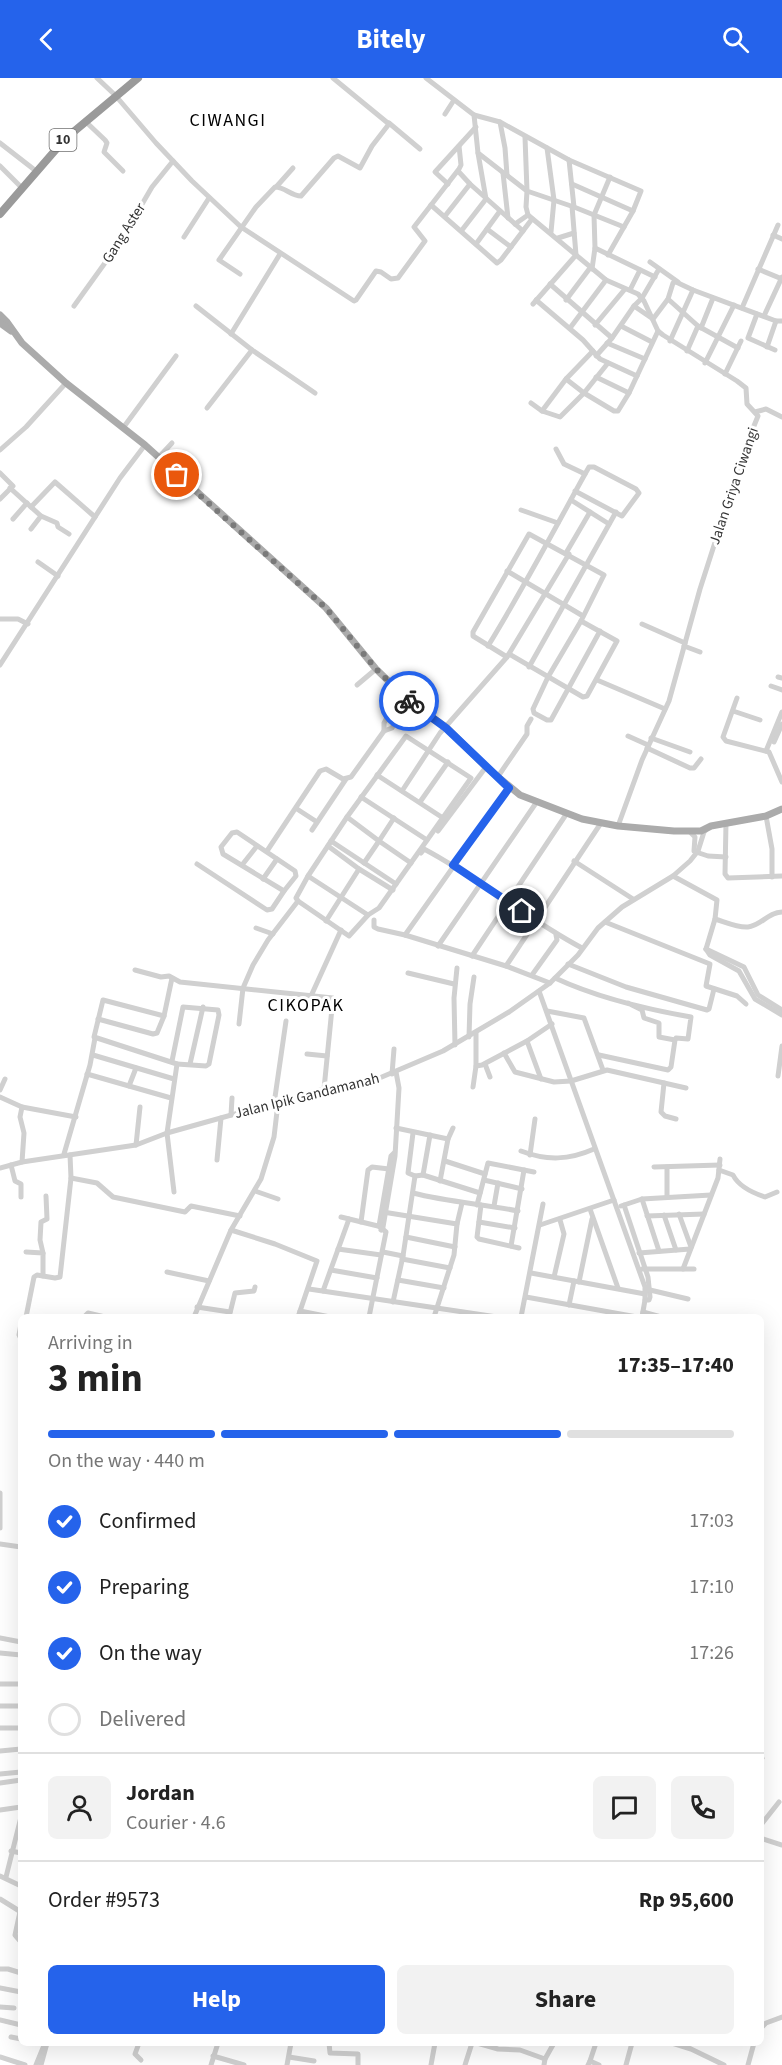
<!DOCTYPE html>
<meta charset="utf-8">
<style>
:root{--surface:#fff;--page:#f2f2f2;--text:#222;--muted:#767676;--line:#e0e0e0;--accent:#2563eb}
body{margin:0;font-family:"Source Sans 3",sans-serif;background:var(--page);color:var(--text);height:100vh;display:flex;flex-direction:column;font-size:22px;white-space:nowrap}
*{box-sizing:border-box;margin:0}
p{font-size:20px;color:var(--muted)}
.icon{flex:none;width:33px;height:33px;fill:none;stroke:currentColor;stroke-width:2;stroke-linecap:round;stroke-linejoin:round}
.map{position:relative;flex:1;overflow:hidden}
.drawer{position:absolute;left:18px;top:1236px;width:746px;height:732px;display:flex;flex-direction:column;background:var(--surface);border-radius:9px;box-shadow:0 6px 24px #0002}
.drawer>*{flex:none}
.pin{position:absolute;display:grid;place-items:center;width:51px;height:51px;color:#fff;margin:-26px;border:3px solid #fff;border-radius:50%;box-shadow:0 2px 6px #0007}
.courier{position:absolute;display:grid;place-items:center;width:60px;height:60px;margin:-30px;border:4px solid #2563eb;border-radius:50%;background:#fff;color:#222;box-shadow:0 2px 8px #0007}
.headline em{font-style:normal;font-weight:700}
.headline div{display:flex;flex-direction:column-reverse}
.headline{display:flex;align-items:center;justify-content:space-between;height:102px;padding:0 30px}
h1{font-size:39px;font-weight:700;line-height:45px}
.bar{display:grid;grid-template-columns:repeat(4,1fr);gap:9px 6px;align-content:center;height:72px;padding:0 30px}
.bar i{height:8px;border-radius:4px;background:var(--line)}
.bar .selected{background:var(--accent)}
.bar p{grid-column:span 4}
.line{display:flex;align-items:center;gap:15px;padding:0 30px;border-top:2px solid var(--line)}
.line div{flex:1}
.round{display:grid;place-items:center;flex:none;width:63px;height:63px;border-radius:9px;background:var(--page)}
ol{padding:0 30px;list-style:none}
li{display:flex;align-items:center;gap:18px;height:66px}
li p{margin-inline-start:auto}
li .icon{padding:6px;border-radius:50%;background:var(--accent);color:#fff;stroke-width:4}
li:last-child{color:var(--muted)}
li i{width:33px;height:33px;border:3px solid var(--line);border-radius:50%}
.button{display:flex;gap:12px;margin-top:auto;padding:12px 30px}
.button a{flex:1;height:69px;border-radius:9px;background:var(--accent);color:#fff;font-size:24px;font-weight:700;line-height:69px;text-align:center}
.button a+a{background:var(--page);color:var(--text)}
header{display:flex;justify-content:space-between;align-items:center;height:78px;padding:0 30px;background:var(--accent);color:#fff;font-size:27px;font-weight:700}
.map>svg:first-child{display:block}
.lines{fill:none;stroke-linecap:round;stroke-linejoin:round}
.minor{stroke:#d0d0d0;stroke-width:5}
.major{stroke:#ababab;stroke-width:7}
.highway{stroke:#9a9a9a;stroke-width:8}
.done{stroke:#7a7a7a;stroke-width:6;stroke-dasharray:0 10.8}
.route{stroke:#2563eb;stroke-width:8}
.labels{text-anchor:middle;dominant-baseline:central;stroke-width:6;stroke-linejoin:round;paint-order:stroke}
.shield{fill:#fff;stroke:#707070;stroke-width:1.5}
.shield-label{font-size:14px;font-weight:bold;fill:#333}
.street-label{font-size:15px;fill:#333;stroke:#fff}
.quarter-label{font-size:18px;letter-spacing:1.5px;fill:#000;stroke:#fff}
</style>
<header><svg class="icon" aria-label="back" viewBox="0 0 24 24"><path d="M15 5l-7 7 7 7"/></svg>Bitely<svg class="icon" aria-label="search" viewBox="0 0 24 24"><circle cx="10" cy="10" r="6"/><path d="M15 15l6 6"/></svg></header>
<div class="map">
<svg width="782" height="1987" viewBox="0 0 782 1987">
<rect width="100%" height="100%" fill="#fff"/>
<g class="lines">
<g class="minor">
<path d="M97,0L115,17L156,65L192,103L241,149L354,223L356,222L376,193L381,194L391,201L398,200L425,163L414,149L459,91L461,87L459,68"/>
<path d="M426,0L474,37L478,75L527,113L526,129L528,137L606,202L638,216L644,223L658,253L663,257L737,303L746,310L747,326L758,338L747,365L700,511L669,623L642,682L618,748"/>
<path d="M445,36L454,22"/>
<path d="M474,37L500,44L569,82L641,113L633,133L608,177"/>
<path d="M85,43L105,62L107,65L104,74L123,93"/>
<path d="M500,44L505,70L507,97"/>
<path d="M389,45L420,71"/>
<path d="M525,59L527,113L574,129L624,149"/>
<path d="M0,65L36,93"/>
<path d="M547,70L554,122L551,154"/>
<path d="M569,82L574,129"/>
<path d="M0,88L21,109"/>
<path d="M458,93L470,106L523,153"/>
<path d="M503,95L508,140"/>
<path d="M448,106L435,94L476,49"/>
<path d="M572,106L633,133"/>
<path d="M277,108L293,90"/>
<path d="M431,127L497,185L501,182L532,141"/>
<path d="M445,138L470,106"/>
<path d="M515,146L528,137"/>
<path d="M487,151L511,169"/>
<path d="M462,152L486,121L478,75"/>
<path d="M773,157L782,161"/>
<path d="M184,159L209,120"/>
<path d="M558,160L574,155"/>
<path d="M476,166L500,133"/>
<path d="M595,170L655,199"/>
<path d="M650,184L678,204"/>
<path d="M592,191L595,170L594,137L610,99"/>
<path d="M758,191L782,201"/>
<path d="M240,196L219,182L256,129L275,109C285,109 291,118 301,118L334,80L338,78L360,90L372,68L389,46L333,0"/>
<path d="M550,206L612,260"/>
<path d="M630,212L640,192"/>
<path d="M668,221L698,248L738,270"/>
<path d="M536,222L583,262L600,281L637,298"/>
<path d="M566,222L590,190"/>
<path d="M533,226L576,177L572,128"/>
<path d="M74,228L120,164L152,109L173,83"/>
<path d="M196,228L252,272L315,315"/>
<path d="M634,228L653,241L668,221L673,205L676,204L693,212L776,243H782"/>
<path d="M742,230L778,147"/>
<path d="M757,236L748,260L775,272"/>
<path d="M764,238L782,199"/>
<path d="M595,247L625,211"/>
<path d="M621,248L652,264"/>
<path d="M570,250L606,202"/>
<path d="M701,250L713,220"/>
<path d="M231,256L280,176"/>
<path d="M670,263L693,212"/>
<path d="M607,265L645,281"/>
<path d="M767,269L776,243"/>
<path d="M687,273L698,248"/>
<path d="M596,278L612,260L634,228L642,220L659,191"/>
<path d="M705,285L734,227"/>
<path d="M725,296L741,263"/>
<path d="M596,299L629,315"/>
<path d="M566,301L584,315L614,333H618L629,315L658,253"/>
<path d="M531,325L542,333L560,339L584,315L608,285"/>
<path d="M207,330L252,272"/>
<path d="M542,333L566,301L593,273"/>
<path d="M755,334L766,331L782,339"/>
<path d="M123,350L176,278"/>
<path d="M556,371L564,386L585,396"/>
<path d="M0,372L26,349L66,305"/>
<path d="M158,380L172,365"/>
<path d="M0,395L13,408L0,421"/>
<path d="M10,410L41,438L31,451"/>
<path d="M571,422L609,446"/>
<path d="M31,429L55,404L95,439"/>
<path d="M521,432L558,445"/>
<path d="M41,438L57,445L58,449L69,456"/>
<path d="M13,441L27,425"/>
<path d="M566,475L590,434"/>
<path d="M38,484L58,498"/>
<path d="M507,493L583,538"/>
<path d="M0,541H18L28,546"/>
<path d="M642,546L685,565"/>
<path d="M488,568C523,511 553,454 585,396L589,389H594L636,411L639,415L622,438L575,413"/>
<path d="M684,568L700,574"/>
<path d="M509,576L583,619L587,618L617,563L581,543"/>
<path d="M507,579L473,558V554L529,456L604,497L581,543L548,599L533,631L534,635L547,642H551L600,553"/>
<path d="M0,587L120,400L145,367"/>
<path d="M529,589L616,434"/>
<path d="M778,599L782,600"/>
<path d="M597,602L665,631"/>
<path d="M357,607L376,591"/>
<path d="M771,608L782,612"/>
<path d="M737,620L723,659L726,663L769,674L782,704"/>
<path d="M733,633L760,642"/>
<path d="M384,653V645L401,615"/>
<path d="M406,658L471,700L379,830L368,837L349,858L298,823L296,820L308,798L347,739Z"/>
<path d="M628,658L648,667"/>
<path d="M651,660L690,674"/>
<path d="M774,664L782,646"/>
<path d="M647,670L690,690H694L701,681"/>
<path d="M766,673L782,634"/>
<path d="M377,697L443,740"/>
<path d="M497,700L527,656V648L531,641"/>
<path d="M402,713L440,655L507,579L569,476"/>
<path d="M361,719L427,762"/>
<path d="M420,724L448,684"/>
<path d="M297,731L317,744"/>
<path d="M766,738L772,771V799"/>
<path d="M347,739L379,763L394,740"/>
<path d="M726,745L725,796L728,800L782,798"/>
<path d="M312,752L346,701"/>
<path d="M438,753L486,689"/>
<path d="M689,753L695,759L694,773"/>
<path d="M237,754L295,793L296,798L284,813L223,776L221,769L232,755Z"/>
<path d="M331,763L396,806"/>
<path d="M328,768L359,791L393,812"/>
<path d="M267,773L320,693L326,691L343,701L351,699L384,653L392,650L408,622"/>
<path d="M696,774L708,778L726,779"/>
<path d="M421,775L424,771C479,800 527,841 582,870"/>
<path d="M574,783L633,821"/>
<path d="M364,785L379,763L411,785"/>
<path d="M197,786L267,832L272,831L284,813"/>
<path d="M242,787L257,768"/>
<path d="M308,798L368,837"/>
<path d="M673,798L717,822L715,841L706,871"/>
<path d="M263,801L277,781"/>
<path d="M715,841C725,844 738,850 748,849C761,848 768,834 782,834"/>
<path d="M374,842V849L378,851L405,857L506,888L550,905"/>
<path d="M326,843L359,791"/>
<path d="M605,844L710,886L706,908L737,918L746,926"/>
<path d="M256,850L273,856"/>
<path d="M405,857L509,710"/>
<path d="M438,868L536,725"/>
<path d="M706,871L710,877L739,893L755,921L782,937"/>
<path d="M706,871L744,889L758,917L782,932"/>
<path d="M472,878L567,735"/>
<path d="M568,886L626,909L707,932L709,931L714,911"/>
<path d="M506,888L601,745"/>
<path d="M135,892L161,899L169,898L180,904L333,920L324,1011"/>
<path d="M408,895L454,906"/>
<path d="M532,897L557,862L556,857"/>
<path d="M555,900C598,920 645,931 691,939L688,961L676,960L675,962L659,959V945L644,940L642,932L628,925"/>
<path d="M539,913L645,1209V1222L642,1239"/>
<path d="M311,918L341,852"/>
<path d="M547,933L584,940L603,992"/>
<path d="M164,938L103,922L94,959L177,986L167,1055L174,1114"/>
<path d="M98,941L153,956L157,955L164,938L172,900"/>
<path d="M239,946L243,910L253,887L268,862L298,823"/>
<path d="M476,954V988L482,987L527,963L552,946"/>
<path d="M469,959L470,926L474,899"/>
<path d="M527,963L541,1001"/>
<path d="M455,967L454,920L457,890"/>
<path d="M504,975L515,994L554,1004L571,1003L607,992L686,1010"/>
<path d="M307,976L327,978"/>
<path d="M93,977L174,1001"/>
<path d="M599,977L668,992L671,989L675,962"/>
<path d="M172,983L183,929L218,932L219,937L209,986L206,988L177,986"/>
<path d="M190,986L203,929"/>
<path d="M485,986L490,999"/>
<path d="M87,996L171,1020"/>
<path d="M392,996L394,971"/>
<path d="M778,998L782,968"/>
<path d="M664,1005L661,1034L665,1038L676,1041"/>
<path d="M129,1008L136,990"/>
<path d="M473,1009L476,988"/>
<path d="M0,1012L5,1001"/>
<path d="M0,1019L22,1029L76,1039"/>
<path d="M274,1026L286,943"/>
<path d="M231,1037L232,1020"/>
<path d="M396,1050L448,1061"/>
<path d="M413,1055L408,1095L415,1098L423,1097L480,1115"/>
<path d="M136,1067L140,1029"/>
<path d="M521,1073C547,1083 569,1082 594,1071"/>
<path d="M64,1076L90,987L95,960"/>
<path d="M530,1077L535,1041"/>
<path d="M217,1082L221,1040"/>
<path d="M445,1083L485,1096"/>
<path d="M22,1084L24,1055L20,1039L22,1029"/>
<path d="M11,1087L15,1103L21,1106V1119"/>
<path d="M654,1089L720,1087"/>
<path d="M667,1089V1119"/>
<path d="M0,1090L22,1084L136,1067L167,1055L324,1011L363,1007L443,973L509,934L550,905L578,877L598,850L622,829L673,798L690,783L698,773L704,754L708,750"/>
<path d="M719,1092L733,1097C739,1109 753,1115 765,1119L777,1114"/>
<path d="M423,1097L430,1057"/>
<path d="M71,1100L97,1105L113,1119L185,1134L191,1128L240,1138"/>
<path d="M484,1102L522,1111"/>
<path d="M440,1103L448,1061L453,1050"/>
<path d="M255,1113L278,1121"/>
<path d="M413,1115C448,1124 483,1126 518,1133"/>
<path d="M642,1121L659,1173"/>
<path d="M477,1127L488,1085L534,1094"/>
<path d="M481,1127L477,1159L479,1161L519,1170"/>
<path d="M624,1127L648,1199L650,1219L649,1222H645"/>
<path d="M494,1128L498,1105"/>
<path d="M621,1128L642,1121L711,1117"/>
<path d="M590,1131L618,1210"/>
<path d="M383,1134L457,1146"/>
<path d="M679,1136L691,1169"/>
<path d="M664,1137L676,1172"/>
<path d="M647,1138L704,1136"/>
<path d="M341,1139L382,1149"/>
<path d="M361,1144L368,1092L372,1089L389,1091"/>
<path d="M479,1144L515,1150"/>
<path d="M540,1147L614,1122"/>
<path d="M231,1152L275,1166L317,1183L298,1239"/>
<path d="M381,1152L383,1149L395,1078L399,1010L396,994"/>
<path d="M406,1159L455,1169"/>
<path d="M511,1168L524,1092"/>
<path d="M338,1171L381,1177"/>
<path d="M26,1174L43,1175V1198"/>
<path d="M383,1174L403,1178"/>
<path d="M43,1175L40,1162L41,1144L47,1141L46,1118"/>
<path d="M639,1175L690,1171"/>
<path d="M402,1181L450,1190"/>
<path d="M642,1191H694"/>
<path d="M683,1191L718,1100L720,1081"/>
<path d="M331,1192L377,1200"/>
<path d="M167,1194L209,1203"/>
<path d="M531,1195L645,1216"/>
<path d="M554,1199L564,1156L560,1142"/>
<path d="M398,1202L444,1210"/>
<path d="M579,1204L592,1141"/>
<path d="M309,1211L497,1239"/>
<path d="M650,1212L688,1221"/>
<path d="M323,1213L349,1141"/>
<path d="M526,1219L637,1239"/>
<path d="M393,1224L403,1178L415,1098"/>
<path d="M569,1227L574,1203"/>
<path d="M197,1229L230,1234"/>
<path d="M300,1233L330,1239"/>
<path d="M643,1234L661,1239"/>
<path d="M26,1239L34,1199L37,1197L55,1200L60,1199L71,1100L70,1077"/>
<path d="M84,1239L88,1235L105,1239"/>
<path d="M194,1239L231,1152L261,1101L274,1059L278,1025"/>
<path d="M229,1239L235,1215L254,1213L255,1209"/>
<path d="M369,1239L386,1154L379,1148L391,1078L394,1075"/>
<path d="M434,1239L454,1177L457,1146L462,1125"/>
<path d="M521,1239L543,1126"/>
<path d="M21,1246L19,1257L21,1261"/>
<path d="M0,1415V1450"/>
<path d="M0,1466L21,1469"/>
<path d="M0,1560L21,1564"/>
<path d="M0,1575L21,1577"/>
<path d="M0,1606H21"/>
<path d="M0,1628H21"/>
<path d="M0,1650H21"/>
<path d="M0,1673L21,1671"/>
<path d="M760,1681L762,1680"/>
<path d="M0,1696L21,1694"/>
<path d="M0,1705L21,1702"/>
<path d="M760,1710L761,1709"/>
<path d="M0,1732L21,1729"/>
<path d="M760,1748L779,1724"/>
<path d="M760,1760L782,1767"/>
<path d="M11,1773L21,1775"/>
<path d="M0,1798L21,1808"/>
<path d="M6,1799L21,1739"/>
<path d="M0,1821L21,1834"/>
<path d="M21,1829L15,1857L21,1864"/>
<path d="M0,1891H8L21,1895"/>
<path d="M0,1910L21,1914"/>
<path d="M0,1929L14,1930"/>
<path d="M0,1942L21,1947"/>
<path d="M760,1951L766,1945L782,1939"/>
<path d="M11,1959L21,1961"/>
<path d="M139,1965L135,1976L141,1982"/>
<path d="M329,1965L330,1975L358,1976V1987"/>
<path d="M477,1965L498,1971L520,1972L545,1981"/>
<path d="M672,1965L691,1971L724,1987"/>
<path d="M213,1978L244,1987"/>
<path d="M0,1979L25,1987"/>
<path d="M289,1979L314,1983"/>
<path d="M590,1983L596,1965"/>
<path d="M36,1987L45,1965"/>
<path d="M41,1987L47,1965"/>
<path d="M211,1987L218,1965"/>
<path d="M287,1987L291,1965"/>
<path d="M431,1987L435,1965"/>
<path d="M465,1987L472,1965"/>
<path d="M544,1987L545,1981L554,1965"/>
<path d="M588,1987L590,1983L599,1987"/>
<path d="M626,1987L632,1965"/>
<path d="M748,1987L754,1965"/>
</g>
<g class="major">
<path d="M0,237L7,244L22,265L66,305L145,367L326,530L376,591L408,622L446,649L486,689L520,717L582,741L618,748L674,753H701L711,748L766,738L782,731"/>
<path d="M0,245L11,253"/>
</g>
<path class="highway" d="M0,136L65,61L138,0"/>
</g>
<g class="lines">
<path class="done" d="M177,397L326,530L376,591L409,623"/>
<path class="route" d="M409,623L446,650L509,710L453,787L522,833"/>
</g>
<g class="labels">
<rect class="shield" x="49.5" y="51" width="27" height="22" rx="4.5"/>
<g class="shield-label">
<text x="63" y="62">10</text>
</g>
<g class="street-label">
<text transform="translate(124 155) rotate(-58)">Gang Aster</text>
<text transform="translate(734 408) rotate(-71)">Jalan Griya Ciwangi</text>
<text transform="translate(307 1018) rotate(-14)">Jalan Ipik Gandamanah</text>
</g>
<g class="quarter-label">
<text x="228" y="42">CIWANGI</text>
<text x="306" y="927">CIKOPAK</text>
</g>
</g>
</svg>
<div class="pin" style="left:177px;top:397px;background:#ea580c"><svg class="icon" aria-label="bag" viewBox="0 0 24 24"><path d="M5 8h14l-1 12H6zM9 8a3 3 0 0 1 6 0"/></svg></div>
<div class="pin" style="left:522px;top:833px;background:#1f2937"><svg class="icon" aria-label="home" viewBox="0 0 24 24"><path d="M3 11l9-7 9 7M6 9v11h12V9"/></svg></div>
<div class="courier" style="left:409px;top:623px"><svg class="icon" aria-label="bike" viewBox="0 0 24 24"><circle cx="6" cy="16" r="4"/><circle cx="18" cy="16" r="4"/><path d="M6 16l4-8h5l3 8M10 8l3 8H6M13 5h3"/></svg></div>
<section class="drawer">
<div class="headline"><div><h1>3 min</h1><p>Arriving in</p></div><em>17:35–17:40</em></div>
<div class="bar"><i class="selected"></i><i class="selected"></i><i class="selected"></i><i></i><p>On the way · 440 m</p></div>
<ol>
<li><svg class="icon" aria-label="check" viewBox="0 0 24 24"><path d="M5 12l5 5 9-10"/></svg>Confirmed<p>17:03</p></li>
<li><svg class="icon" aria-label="check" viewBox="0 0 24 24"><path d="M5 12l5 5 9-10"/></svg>Preparing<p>17:10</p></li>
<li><svg class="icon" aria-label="check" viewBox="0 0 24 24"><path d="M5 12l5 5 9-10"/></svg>On the way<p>17:26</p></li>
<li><i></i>Delivered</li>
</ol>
<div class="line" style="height:108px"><a class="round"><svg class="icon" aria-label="person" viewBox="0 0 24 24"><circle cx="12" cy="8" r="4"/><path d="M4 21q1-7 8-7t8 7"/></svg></a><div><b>Jordan</b><p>Courier · 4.6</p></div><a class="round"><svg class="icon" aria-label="chat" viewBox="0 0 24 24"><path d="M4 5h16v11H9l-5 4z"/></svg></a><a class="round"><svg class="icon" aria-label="phone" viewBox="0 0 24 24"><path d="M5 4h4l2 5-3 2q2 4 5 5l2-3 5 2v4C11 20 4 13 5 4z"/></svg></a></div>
<div class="line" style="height:78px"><div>Order #9573</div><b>Rp 95,600</b></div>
<div class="button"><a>Help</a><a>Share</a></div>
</section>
</div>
